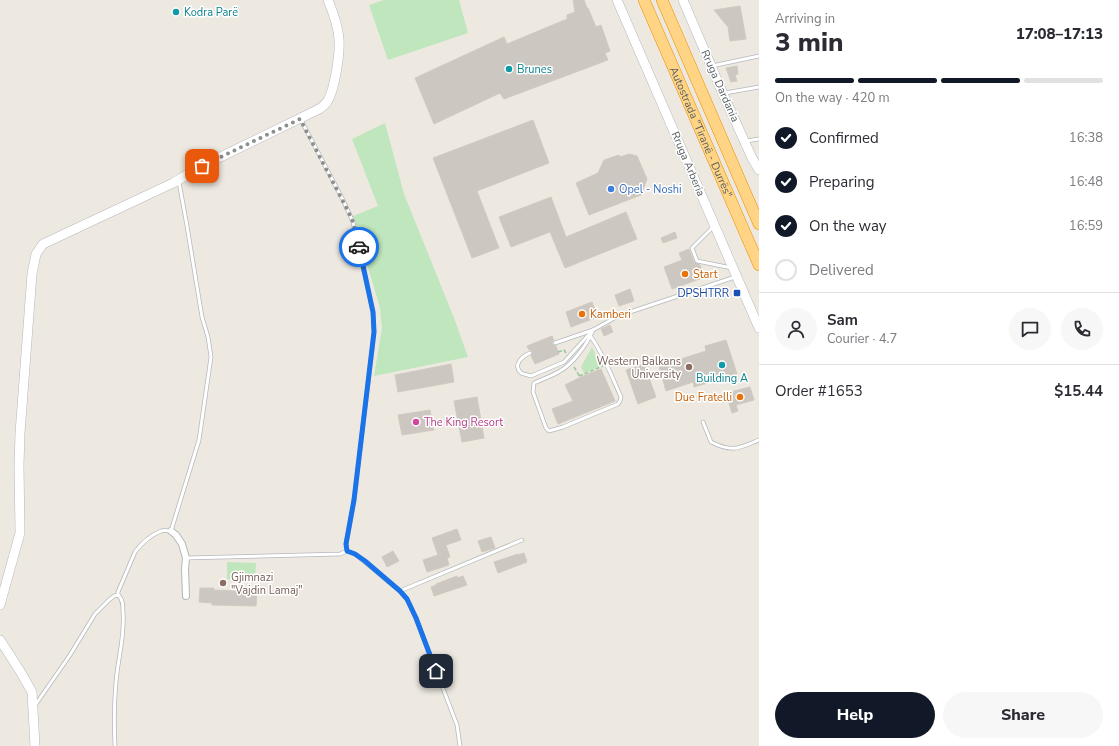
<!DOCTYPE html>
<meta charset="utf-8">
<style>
:root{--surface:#fff;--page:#f7f7f7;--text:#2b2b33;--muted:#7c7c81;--line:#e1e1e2;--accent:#111827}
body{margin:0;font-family:"Nunito Sans",sans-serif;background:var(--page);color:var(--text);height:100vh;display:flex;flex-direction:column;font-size:15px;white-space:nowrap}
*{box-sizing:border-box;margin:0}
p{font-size:13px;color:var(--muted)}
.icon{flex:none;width:22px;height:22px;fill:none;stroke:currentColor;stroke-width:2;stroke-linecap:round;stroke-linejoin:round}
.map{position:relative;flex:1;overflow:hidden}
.drawer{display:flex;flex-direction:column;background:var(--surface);width:360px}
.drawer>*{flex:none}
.pin{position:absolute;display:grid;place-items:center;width:34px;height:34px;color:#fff;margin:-17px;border-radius:8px;box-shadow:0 2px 6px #0006}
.courier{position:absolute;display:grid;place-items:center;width:40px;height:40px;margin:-20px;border:3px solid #1a73e8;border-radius:50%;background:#fff;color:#222;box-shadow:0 1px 5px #0007}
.summary em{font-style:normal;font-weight:800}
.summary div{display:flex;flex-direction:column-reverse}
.summary{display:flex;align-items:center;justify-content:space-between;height:68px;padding:0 16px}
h1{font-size:26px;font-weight:800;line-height:30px}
.bar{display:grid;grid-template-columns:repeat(4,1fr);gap:6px 4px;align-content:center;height:48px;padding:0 16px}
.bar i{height:5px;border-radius:3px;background:var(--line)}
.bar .selected{background:var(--accent)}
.bar p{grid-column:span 4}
.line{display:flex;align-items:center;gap:10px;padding:0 16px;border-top:1px solid var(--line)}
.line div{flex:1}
.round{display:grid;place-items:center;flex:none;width:42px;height:42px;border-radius:21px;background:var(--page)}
ol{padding:0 16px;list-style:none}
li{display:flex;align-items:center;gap:12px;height:44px}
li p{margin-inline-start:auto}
li .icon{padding:4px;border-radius:50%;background:var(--accent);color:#fff;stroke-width:4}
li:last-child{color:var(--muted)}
li i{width:22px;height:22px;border:2px solid var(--line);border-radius:50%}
.action{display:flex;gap:8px;margin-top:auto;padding:8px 16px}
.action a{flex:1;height:46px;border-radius:24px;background:var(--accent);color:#fff;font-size:16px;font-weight:800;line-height:46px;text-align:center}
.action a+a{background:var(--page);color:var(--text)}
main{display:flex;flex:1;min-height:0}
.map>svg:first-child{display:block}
.green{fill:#bfe6bc}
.building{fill:#cdc7c2;stroke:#d2cabf}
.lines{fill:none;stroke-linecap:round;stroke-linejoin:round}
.lane-casing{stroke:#b4b8bc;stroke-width:4.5}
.street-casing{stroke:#b4b8bc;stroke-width:8}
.secondary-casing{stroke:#b4b9be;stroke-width:10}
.highway-casing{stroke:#ed8e00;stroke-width:12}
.path{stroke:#95c79e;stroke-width:1.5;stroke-dasharray:4 2;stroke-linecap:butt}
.lane{stroke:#fff;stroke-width:3}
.street{stroke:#fff;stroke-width:6}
.secondary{stroke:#fff;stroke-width:9}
.highway{stroke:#ffd585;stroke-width:11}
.done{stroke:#8d8f8e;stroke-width:4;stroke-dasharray:0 7.2}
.route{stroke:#1a73e8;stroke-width:5}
.culture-dot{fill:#0f9aa8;stroke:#fff;stroke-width:1.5}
.shop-dot{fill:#3f7fe0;stroke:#fff;stroke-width:1.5}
.food-dot{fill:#e8710a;stroke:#fff;stroke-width:1.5}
.transit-dot{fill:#1a4fb4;stroke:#fff;stroke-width:1.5}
.education-dot{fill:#8d6e63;stroke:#fff;stroke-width:1.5}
.hotel-dot{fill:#d1479c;stroke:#fff;stroke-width:1.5}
.labels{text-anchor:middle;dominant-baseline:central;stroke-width:3;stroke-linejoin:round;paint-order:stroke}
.culture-label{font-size:11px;fill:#0d838f;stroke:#fff;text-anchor:start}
.street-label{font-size:11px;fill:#595e62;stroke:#fff}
.shop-label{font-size:11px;fill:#366cbe;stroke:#fff;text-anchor:start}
.food-label{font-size:11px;fill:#c56008;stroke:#fff;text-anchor:start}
.transit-label{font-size:11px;fill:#164399;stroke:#fff;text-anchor:end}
.education-label{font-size:11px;fill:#785e54;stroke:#fff;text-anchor:end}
.hotel-label{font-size:11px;fill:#b23c85;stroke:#fff;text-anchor:start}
</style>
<main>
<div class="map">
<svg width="759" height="746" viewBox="0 0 759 746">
<rect width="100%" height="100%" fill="#ede9e1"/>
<g class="green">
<path d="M384,0H459L468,33L388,60L369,5Z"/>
<path d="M385,123L404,194L454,318L468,357L374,376L382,328L380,308L353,216L378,206L352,139Z"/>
<path d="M592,347L601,366L584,373L581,367Z"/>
<path d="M227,562L256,563L255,580L227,579Z"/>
</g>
<g class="building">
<path d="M573,0H584L587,8H588L596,27L601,25L610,51L605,53L608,60L504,99L500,93L434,124L415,78L504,37L507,44L567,19V15L575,12Z"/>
<path d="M740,6L746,39L730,41L728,27L714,10Z"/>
<path d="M737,66L738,74L735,75L737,81L731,82L726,68Z"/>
<path d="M533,120L549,163L477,191L499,248L472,258L433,158Z"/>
<path d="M629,154L637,156L647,179L641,195L589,215L576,183L598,173L604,160L619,155L620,157Z"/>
<path d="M551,197L566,237L626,212L637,239L565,268L550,232L511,247L499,217Z"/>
<path d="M675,232L677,238L663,243L661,238Z"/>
<path d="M689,249L694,262L700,265L705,277L672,289L664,267L682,260L679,253Z"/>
<path d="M630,289L634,301L619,306L615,295Z"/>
<path d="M592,302L598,317L571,327L566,312Z"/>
<path d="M610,325L613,332L604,336L601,329Z"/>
<path d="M552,336L554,340L552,342V344L556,346L559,354L535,364L531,356L533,352L531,350H529L527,346Z"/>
<path d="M726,340L737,374L694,387L693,382L666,391L659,366L706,351L705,346Z"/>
<path d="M451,364L454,382L398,392L395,375Z"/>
<path d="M644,364L656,397L638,404L626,370Z"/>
<path d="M601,369L615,401L558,424L552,409L573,401L565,385L583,376Z"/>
<path d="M750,387L754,400L736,405L738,411L732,413L726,393Z"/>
<path d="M477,397L484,438L462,442L454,401Z"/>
<path d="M430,410L434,430L402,435L398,415Z"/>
<path d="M457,529L461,540L446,545L450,557L447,558L449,565L427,572L423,560L438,555L432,538Z"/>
<path d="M491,537L495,548L482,552L478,541Z"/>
<path d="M393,551L399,561L387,567L382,557Z"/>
<path d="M524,553L527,562L498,573L494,562L518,554V555Z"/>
<path d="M457,576V578L463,576L467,585L434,596L431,587L436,585V584Z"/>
<path d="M200,588H214V590L257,592L256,606L212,605V603L199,602Z"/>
</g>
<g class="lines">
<g class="lane-casing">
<g id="lane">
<path d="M712,66L759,56"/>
<path d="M725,93L759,87"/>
<path d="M301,120L343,200L353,222L373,312L374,332L372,350L354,500L346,544L347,551"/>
<path d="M746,141L759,139"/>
<path d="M714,226L692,248L697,261L732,268"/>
<path d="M591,337C604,355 612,377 621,397L620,401L618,404L563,427L549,431L546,428L533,392L534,383C543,379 552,376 560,371C573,364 588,343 593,330"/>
<path d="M555,343L593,330L618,316L735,277"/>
<path d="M530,353C523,356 512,364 521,373C523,374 528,375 531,376L564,362L592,331"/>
<path d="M703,422L711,442C733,453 739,448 759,440"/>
<path d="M186,558L340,554L347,551L355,554L400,591L407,599L416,618L457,725L460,746"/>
<path d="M400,591L522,540"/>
<path d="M36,704L70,655L95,614L109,600L114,596L118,595"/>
<path d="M115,746C114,725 114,703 116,682C118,657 125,637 123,612C123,606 123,599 118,595V592L135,552C141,544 151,535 161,531C164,530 167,531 171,531L199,440L211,357L208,337L202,317L187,226L179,182"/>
</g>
</g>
<g class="street-casing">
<path id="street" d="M171,531L176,535L182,544L186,558L185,569L186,596"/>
</g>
<g class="secondary-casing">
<g id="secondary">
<path d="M617,0L759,328"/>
<path d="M683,0L723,94L752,158L759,170"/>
<path d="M0,605L20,533L19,465L20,433L32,274L36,254L43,244L173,183L202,166L315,111C320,109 324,106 327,102C335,90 340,53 339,39C338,25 333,12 328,0"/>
<path d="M0,640L20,671L32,692L35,746"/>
</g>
</g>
<g class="highway-casing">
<g id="highway">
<path id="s1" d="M644,0L759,265"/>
<path d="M662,0L759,224"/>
</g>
</g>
<g class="path">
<path d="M558,352L564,350L566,353"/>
<path d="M574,367L580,377"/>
<path d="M579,376L603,366"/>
</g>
<use href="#lane" class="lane"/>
<use href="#street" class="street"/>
<use href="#secondary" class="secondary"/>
<use href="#highway" class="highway"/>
</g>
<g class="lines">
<path class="done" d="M202,166L300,119L348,211L353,222L359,247"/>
<path class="route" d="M359,247L373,312L374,332L354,500L346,544L347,551L355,554L365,561L400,591L407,599L416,618L436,671"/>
</g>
<g class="culture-dot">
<circle cx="176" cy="12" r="4"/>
<circle cx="509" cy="69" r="4"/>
<circle cx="722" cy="365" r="4"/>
</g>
<circle class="shop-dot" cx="611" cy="189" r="4"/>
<g class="food-dot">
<circle cx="685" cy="274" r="4"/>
<circle cx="582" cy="314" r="4"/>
<circle cx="740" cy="397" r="4"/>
</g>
<rect class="transit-dot" x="733" y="289" width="8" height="8" rx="2"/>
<g class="education-dot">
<circle cx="689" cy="367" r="4"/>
<circle cx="223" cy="583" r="4"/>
</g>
<circle class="hotel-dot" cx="416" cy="422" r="4"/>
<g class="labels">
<g class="culture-label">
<text x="184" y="12">Kodra Parë</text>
<text x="517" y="69">Brunes</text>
<text x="722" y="378" text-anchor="middle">Building A</text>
</g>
<g class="street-label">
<text transform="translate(720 86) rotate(66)">Rruga Dardania</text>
<text stroke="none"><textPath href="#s1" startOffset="144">Autostrada "Tiranë - Durrës"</textPath></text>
<text transform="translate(688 164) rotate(67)">Rruga Arberia</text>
</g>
<g class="shop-label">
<text x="619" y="189">Opel - Noshi</text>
</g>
<g class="food-label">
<text x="693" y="274">Start</text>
<text x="590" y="314">Kamberi</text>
<text x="732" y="397" text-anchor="end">Due Fratelli</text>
</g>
<g class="transit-label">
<text x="729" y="293">DPSHTRR</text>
</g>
<g class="education-label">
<text x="681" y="361">Western Balkans<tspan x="681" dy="13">University</tspan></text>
<text x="231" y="577" text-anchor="start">Gjimnazi<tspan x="231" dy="13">"Vajdin Lamaj"</tspan></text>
</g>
<g class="hotel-label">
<text x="424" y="422">The King Resort</text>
</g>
</g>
</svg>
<div class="pin" style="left:202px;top:166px;background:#ea580c"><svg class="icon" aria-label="bag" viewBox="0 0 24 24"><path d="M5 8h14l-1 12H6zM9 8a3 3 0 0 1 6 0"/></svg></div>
<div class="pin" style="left:436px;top:671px;background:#1f2937"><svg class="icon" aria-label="home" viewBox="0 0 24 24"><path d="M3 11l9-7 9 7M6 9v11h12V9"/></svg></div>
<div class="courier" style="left:359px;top:247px"><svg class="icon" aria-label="car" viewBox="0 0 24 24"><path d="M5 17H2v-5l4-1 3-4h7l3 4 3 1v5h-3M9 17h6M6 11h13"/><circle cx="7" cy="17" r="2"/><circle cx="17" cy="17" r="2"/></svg></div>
</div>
<section class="drawer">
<div class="summary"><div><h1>3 min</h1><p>Arriving in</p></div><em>17:08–17:13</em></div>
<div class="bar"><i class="selected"></i><i class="selected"></i><i class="selected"></i><i></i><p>On the way · 420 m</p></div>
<ol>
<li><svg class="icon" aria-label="check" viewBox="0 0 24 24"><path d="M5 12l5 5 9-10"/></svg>Confirmed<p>16:38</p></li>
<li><svg class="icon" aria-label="check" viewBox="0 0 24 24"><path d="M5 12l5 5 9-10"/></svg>Preparing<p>16:48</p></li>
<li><svg class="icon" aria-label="check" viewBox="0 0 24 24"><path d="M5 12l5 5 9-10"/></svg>On the way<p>16:59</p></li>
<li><i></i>Delivered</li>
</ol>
<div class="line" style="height:72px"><a class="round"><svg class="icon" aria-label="person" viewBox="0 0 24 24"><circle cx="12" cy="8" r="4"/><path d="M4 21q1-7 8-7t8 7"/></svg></a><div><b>Sam</b><p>Courier · 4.7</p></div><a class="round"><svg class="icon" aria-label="chat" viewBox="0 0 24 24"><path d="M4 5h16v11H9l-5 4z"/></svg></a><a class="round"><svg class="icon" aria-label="phone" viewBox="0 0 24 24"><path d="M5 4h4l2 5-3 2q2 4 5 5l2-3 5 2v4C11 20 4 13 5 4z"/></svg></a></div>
<div class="line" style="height:52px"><div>Order #1653</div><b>$15.44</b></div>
<div class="action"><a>Help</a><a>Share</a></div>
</section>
</main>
